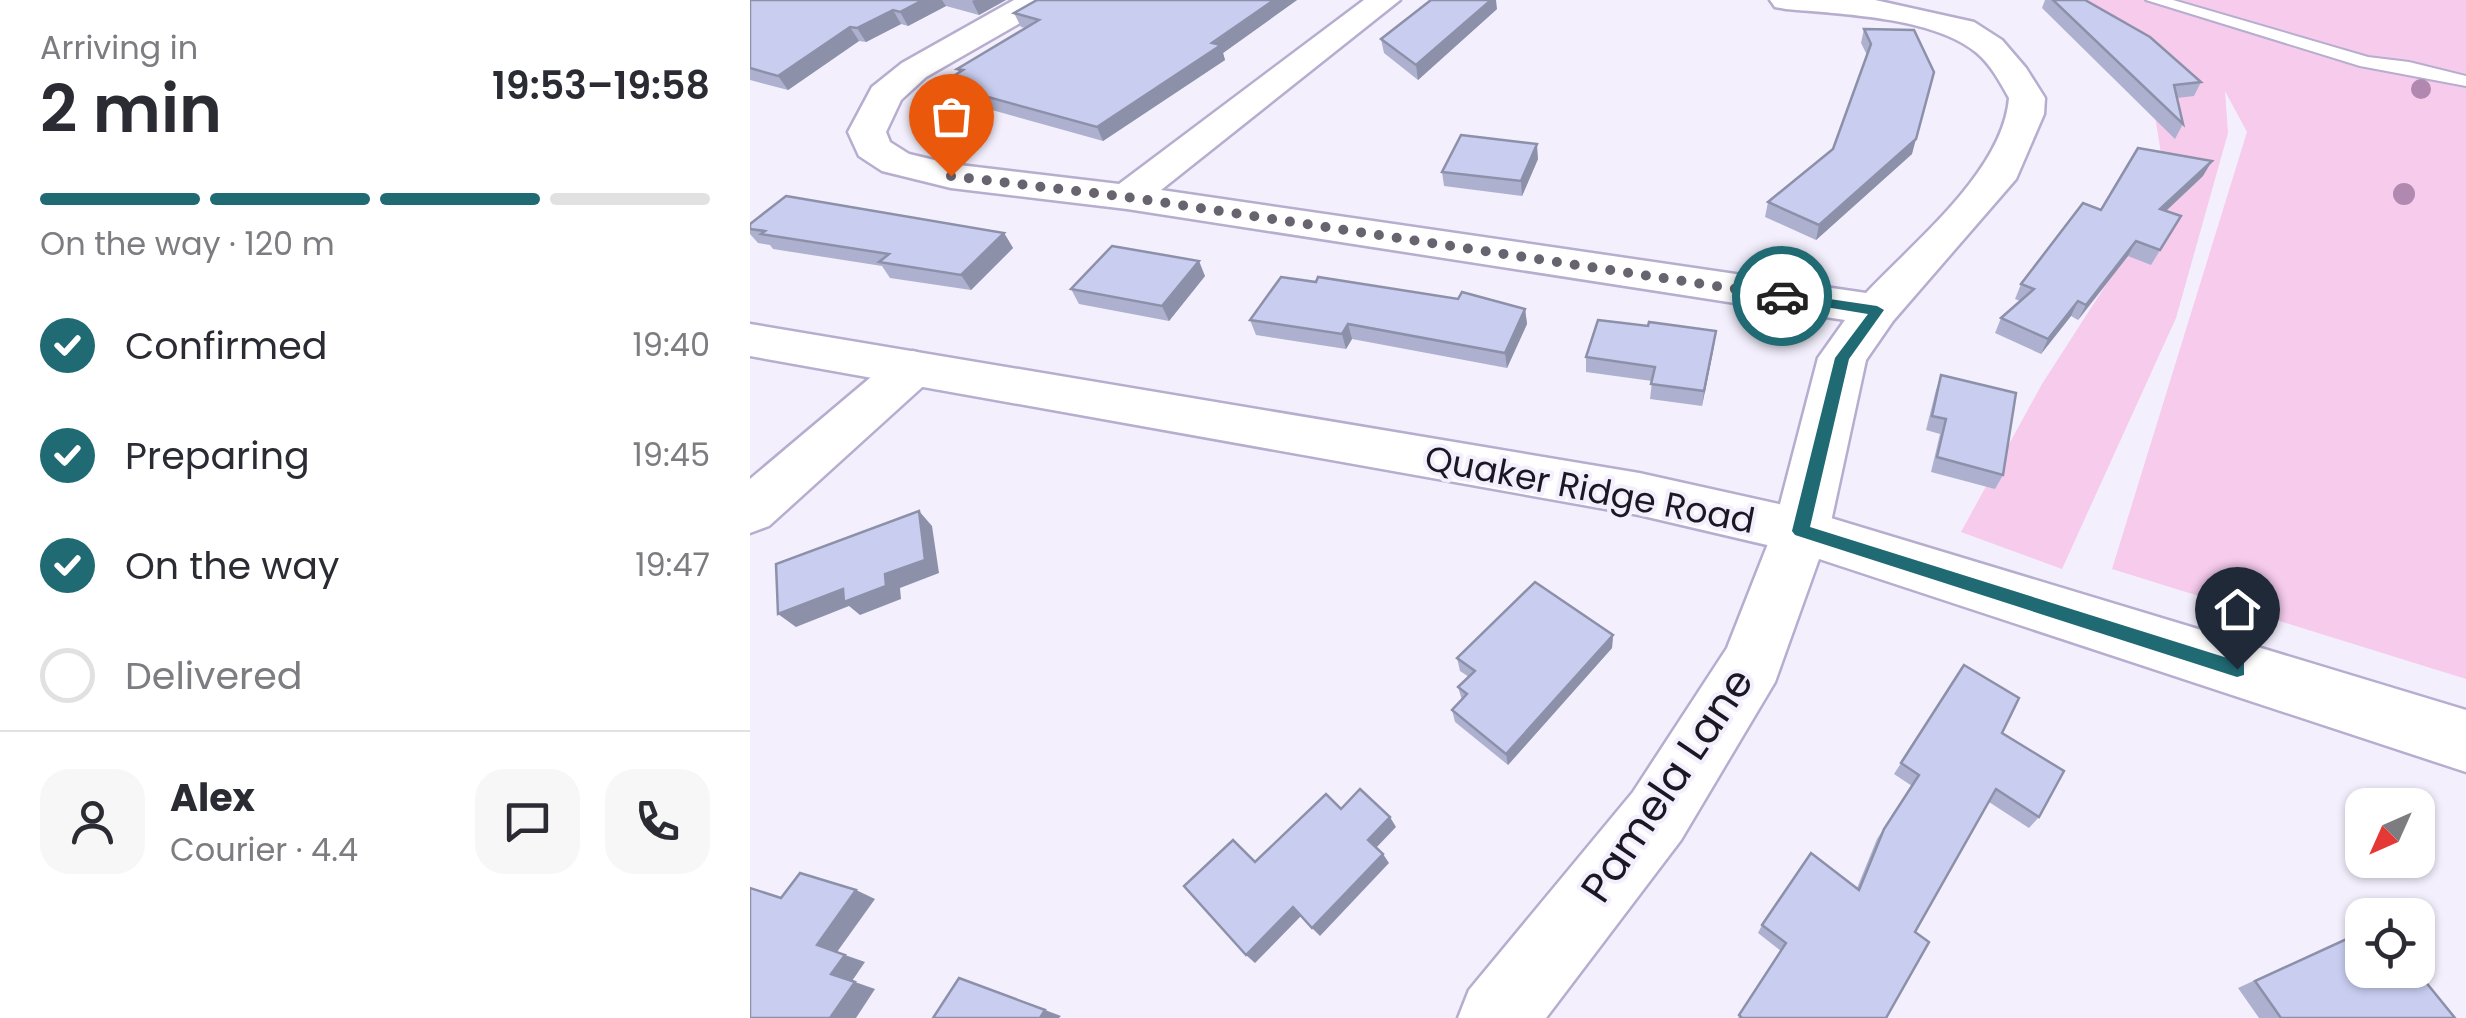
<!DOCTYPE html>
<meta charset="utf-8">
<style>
:root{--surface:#fff;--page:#f7f7f7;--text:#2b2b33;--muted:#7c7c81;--line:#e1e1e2;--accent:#206a73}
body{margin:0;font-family:Poppins,sans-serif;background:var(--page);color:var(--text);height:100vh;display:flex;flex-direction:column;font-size:38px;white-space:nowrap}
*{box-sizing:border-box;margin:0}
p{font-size:32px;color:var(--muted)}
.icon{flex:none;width:55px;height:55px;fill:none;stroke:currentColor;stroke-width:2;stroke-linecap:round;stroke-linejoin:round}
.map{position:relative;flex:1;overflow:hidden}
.drawer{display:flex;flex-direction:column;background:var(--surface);width:750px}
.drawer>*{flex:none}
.needle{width:65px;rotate:225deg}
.buttons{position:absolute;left:1595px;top:788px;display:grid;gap:20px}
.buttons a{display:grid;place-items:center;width:90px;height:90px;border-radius:20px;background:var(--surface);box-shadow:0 2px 8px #0004;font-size:50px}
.pin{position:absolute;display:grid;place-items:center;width:85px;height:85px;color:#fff;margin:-102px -42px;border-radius:50% 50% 50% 0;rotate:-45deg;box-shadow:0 0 10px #0007}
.pin .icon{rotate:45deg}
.courier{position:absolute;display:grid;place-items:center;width:100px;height:100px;margin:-50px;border:8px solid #206a73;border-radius:50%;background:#fff;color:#222;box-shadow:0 2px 12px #0007}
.overview em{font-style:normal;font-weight:600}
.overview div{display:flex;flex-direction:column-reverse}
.overview{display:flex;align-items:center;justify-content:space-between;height:170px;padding:0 40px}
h1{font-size:65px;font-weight:600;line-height:75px}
.bar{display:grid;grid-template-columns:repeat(4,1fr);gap:15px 10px;align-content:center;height:120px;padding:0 40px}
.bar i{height:12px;border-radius:8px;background:var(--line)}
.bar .active{background:var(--accent)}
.bar p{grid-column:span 4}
.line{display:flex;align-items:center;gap:25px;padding:0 40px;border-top:2px solid var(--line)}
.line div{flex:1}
.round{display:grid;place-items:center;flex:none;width:105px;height:105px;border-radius:30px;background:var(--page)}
ol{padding:0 40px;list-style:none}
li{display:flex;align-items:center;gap:30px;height:110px}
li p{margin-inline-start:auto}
li .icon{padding:10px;border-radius:50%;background:var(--accent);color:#fff;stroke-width:4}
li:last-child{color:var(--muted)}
li i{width:55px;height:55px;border:5px solid var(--line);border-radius:50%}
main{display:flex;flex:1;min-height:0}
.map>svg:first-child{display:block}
.green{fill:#f6cbec}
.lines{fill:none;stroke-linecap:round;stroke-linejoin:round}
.service-casing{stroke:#b6adcf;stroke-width:4}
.minor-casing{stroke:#b6adcf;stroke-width:5}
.tertiary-casing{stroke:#b6adcf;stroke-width:5}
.service{fill:#fff;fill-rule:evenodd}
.minor{fill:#fff;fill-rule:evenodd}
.tertiary{fill:#fff;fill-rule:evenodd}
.tree{fill:#b188af}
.wall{fill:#adb1cf}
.shaded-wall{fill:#8d90a9}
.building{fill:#c9cef1;stroke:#8d90a9;stroke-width:2.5}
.route{fill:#206a73}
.done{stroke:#67636f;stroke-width:10;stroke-dasharray:0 18}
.labels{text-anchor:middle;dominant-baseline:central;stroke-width:8;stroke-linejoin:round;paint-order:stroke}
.street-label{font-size:35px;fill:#1b1723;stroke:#f3effd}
.near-street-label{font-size:42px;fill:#1b1723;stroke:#f3effd}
</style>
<main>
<section class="drawer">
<div class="overview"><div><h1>2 min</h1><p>Arriving in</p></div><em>19:53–19:58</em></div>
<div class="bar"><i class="active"></i><i class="active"></i><i class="active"></i><i></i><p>On the way · 120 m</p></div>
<ol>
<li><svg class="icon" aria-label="check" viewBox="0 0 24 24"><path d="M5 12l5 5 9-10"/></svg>Confirmed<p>19:40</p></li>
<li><svg class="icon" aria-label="check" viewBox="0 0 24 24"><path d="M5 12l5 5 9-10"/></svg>Preparing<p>19:45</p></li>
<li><svg class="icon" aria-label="check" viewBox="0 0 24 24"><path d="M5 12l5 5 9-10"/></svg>On the way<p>19:47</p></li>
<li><i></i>Delivered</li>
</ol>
<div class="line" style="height:180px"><a class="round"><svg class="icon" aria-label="person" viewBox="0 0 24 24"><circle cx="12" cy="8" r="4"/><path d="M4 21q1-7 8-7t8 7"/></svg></a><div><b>Alex</b><p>Courier · 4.4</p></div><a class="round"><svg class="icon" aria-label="chat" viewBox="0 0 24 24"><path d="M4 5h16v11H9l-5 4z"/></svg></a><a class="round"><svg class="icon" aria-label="phone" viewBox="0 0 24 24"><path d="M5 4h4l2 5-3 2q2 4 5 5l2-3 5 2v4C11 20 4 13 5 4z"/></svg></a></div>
</section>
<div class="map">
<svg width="1716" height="1018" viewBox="0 0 1716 1018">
<rect width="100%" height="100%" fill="#f3effd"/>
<path class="green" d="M1302,0H1716V679L1362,569L1497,132L1475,91L1478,133L1426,318L1312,569L1211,532L1292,384L1417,190L1396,61Z"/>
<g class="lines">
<g class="service-casing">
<path id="service" d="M1396,0H1423L1618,57L1659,62L1716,76V86L1610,66Z"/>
</g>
<g class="minor-casing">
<g id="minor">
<path d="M264,0H303L298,7L176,77L151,100L136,132L140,142L159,154L201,164L369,184L614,0H650L411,190L1116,293C1164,242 1253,171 1259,98C1250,82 1241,65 1227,53C1184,17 1091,14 1036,9L1025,7L1020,0H1125L1224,22L1252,40L1276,68L1295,98L1294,114L1266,179L1143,321L1116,360L1079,531L1025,682L931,840L796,1018H708L719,990L883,792L977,648L1023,531L1068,358L1095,320L377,209L201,188L132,171L109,156L98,132L122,87L152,63Z"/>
<path d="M163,351L180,356L187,368L180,380L19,526L0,533V479L146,356Z"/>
</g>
</g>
<g class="tertiary-casing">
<path id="tertiary" d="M0,324L889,473L1051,509L1716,710V772L1051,553L889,515L0,356Z"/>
</g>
<use href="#service" class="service"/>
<use href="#minor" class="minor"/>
<use href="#tertiary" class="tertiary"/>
</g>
<g class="tree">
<circle cx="1671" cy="89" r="10"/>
<circle cx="1654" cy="194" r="11"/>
</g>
<g class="wall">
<path d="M0,0H256L229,15L196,6L158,26L151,24L116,42L109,41L38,90L0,80Z"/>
<path d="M287,0H547L473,53L475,60L353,141L199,98L191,84L209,73L207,69L275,28L271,27L264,13Z"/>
<path d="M1295,0H1335L1451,82L1444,96L1427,98L1433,124L1425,139L1292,8Z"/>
<path d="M747,9L668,80L634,53L631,39Z"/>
<path d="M1114,29L1164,30L1162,154L1066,240L1015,217L1018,202L1083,149L1117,55L1111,43Z"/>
<path d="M788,159L772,196L694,186L692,172Z"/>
<path d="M1453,176L1416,211L1431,216L1401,265L1378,256L1328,320L1321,316L1291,354L1245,333L1251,318L1270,301L1265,299L1271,284Z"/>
<path d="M0,224L254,233L263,248L221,290L140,278L132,266L23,249L20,245L8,243L0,234Z"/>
<path d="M455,276L419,321L329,304L321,289Z"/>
<path d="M775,309L777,324L757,368L602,339L596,349L506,335L500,320Z"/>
<path d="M964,346L952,406L900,399L902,381L836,372V357Z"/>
<path d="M1191,375L1253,475L1245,489L1181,472L1190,434L1176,430L1186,390Z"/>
<path d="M863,635L862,648L758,765L705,722L702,710L712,700L708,687L719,677L710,671L707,658Z"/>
<path d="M1214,665L1252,733L1289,817L1279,828L1239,802L1165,932L1136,1018H988L1031,951L1008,933L1012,925L1107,888L1127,839L1162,786L1144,774Z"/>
<path d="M1612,931V970L1705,1018H1509L1488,988Z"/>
</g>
<g class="shaded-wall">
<path d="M173,0H192L196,6L158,26L150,12Z"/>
<path d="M225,0H256L229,15L222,1Z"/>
<path d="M524,0H547L473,53L475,60L353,141L347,127Z"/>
<path d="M741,0H746L747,9L668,80L666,65Z"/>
<path d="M143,10L151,24L116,42L107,28Z"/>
<path d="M100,27L109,41L38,90L28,76Z"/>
<path d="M1166,139L1162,154L1066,240L1069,225Z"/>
<path d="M787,144L788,159L772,196L771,181Z"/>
<path d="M1462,161L1453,176L1402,224L1410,209Z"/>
<path d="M254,233L263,248L221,290L211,275Z"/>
<path d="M1386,241L1378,256L1328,320L1336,305Z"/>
<path d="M449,261L455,276L419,321L412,306Z"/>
<path d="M1328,301L1321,316L1291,354L1298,339Z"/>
<path d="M775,309L777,324L757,368L755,353Z"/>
<path d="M598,324L602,339L596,349L592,334Z"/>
<path d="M966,331L964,346L952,406L954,391Z"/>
<path d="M169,511L182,526L189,573L150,588L151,599L110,615L99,606L46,627L28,614L135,574Z"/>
<path d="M863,635L862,648L758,765L756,754Z"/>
<path d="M640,817L646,827L624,850L618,840Z"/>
<path d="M633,854L639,863L570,936L562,928Z"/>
<path d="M106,890L125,899L87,952L67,945Z"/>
<path d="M543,907L551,916L505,963L496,955Z"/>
<path d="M95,955L115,962L102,981L81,974Z"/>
<path d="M105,982L125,989L106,1018H80Z"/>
<path d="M295,1010L311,1016L309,1018H290Z"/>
</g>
<g class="building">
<path d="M0,0H173L150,12L143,10L107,28L100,27L28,76L0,68Z"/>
<path d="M287,0H524L462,43L471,45L347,127L191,84L213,70L207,69L289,20L264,13Z"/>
<path d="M681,0H741L666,65L631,39Z"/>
<path d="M1303,0H1335L1400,37L1451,82L1424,85L1433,124Z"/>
<path d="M1114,29L1164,30L1184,72L1166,139L1069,225L1018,202L1083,149L1121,44Z"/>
<path d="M711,135L787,144L771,181L692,172Z"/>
<path d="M1388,148L1462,161L1410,209L1431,216L1410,250L1386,241L1336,305L1328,301L1298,339L1251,318L1284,289L1271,284L1333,203L1351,210Z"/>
<path d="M36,196L254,233L211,275L129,262L139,254L11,234L15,231L0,229V224Z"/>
<path d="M362,246L449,261L412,306L321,289Z"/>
<path d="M531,277L566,282L568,277L708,299L712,292L775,309L755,353L598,324L592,334L500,320Z"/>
<path d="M848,320L898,326L899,322L966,331L954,391L901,384L905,367L836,357Z"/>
<path d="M1191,375L1266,393L1253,475L1187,457L1196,419L1182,416Z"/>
<path d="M169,511L175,560L135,574L136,586L94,602L93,589L28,614L26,564Z"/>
<path d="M785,582L863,635L756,754L702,710L717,694L708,687L725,671L707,658Z"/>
<path d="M1214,665L1269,698L1252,733L1314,771L1289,817L1246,789L1165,932L1179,942L1136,1018H992L989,1015L1036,943L1012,925L1061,853L1109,890L1134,829L1169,775L1151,763Z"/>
<path d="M610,789L640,817L618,840L633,854L562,928L543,907L496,955L434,886L483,840L505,862L576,794L591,809Z"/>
<path d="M50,873L106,890L67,945L95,955L81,974L105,982L80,1018H0V888L31,898Z"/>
<path d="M1612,932V970H1666L1705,1018H1531L1505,981Z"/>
<path d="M209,978L295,1010L290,1018H183Z"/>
</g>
<path class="route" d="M1032,292L1127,306L1134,310L1099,359L1060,527L1487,661L1494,663V675L1487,677L1045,535L1042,531L1085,358L1118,314L1027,299L1026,296Z"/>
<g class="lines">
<path class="done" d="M201,176L377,197L1032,296"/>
</g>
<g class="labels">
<g class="street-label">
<text transform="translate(840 489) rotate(11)">Quaker Ridge Road</text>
</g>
<g class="near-street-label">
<text transform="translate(917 785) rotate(-56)">Pamela Lane</text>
</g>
</g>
</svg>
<div class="buttons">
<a><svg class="needle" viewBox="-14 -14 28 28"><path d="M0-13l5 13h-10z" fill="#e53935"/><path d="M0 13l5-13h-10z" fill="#7c7c81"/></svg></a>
<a><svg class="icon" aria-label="locate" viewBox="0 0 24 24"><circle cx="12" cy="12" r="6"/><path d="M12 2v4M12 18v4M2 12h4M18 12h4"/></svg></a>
</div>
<div class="pin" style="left:201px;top:176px;background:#ea580c"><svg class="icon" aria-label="bag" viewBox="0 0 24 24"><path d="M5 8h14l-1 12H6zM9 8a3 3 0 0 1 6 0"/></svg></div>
<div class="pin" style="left:1487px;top:669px;background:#1f2937"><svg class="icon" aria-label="home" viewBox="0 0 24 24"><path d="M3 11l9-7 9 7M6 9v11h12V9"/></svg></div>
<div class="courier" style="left:1032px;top:296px"><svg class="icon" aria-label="car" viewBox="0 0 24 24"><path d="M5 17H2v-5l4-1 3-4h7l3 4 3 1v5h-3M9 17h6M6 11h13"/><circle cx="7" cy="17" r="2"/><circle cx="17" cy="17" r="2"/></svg></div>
</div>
</main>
